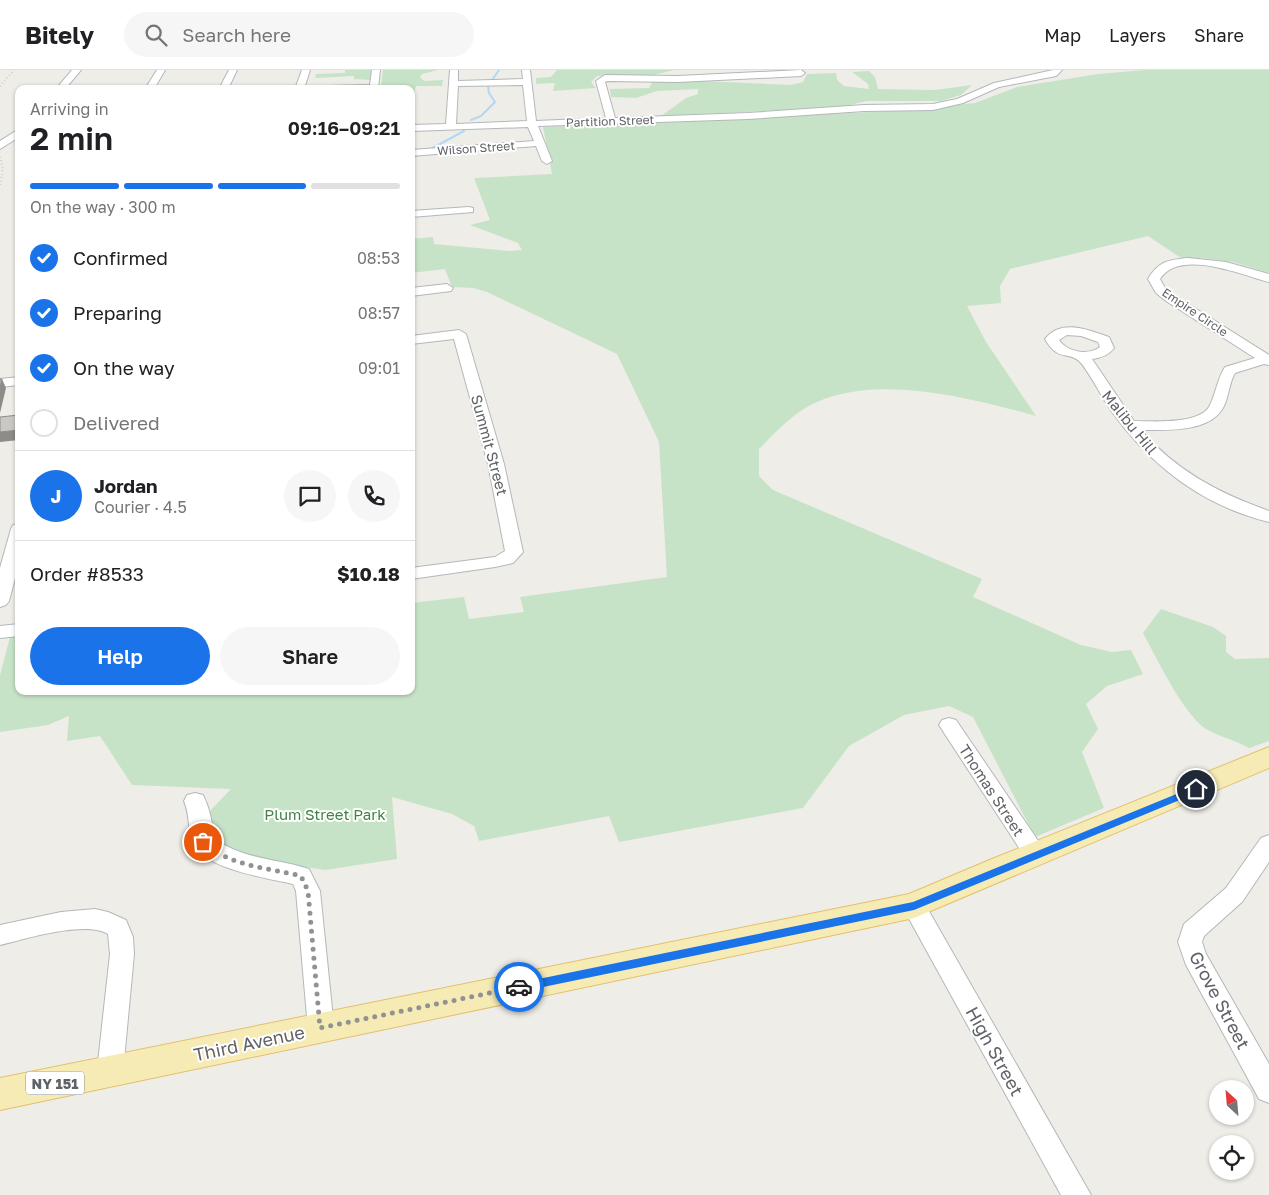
<!DOCTYPE html>
<meta charset="utf-8">
<style>
:root{--surface:#fff;--page:#f6f6f6;--text:#202124;--muted:#757577;--line:#e0e0e0;--accent:#1a73e8}
body{margin:0;font-family:"Golos Text",sans-serif;background:var(--page);color:var(--text);height:100vh;display:flex;flex-direction:column;font-size:19px;white-space:nowrap}
*{box-sizing:border-box;margin:0}
p{font-size:16px;color:var(--muted)}
.icon{flex:none;width:28px;height:28px;fill:none;stroke:currentColor;stroke-width:2;stroke-linecap:round;stroke-linejoin:round}
.map{position:relative;flex:1;overflow:hidden}
.sheet{position:absolute;left:15px;top:15px;width:400px;height:610px;display:flex;flex-direction:column;background:var(--surface);border-radius:10px;box-shadow:0 1px 4px #0004}
.sheet>*{flex:none}
.needle{width:32px;rotate:334deg}
.fabs{position:absolute;left:1209px;top:1010px;display:grid;gap:10px}
.fabs a{display:grid;place-items:center;width:45px;height:45px;border-radius:50%;background:var(--surface);box-shadow:0 1px 4px #0004;font-size:25px}
.pin{position:absolute;display:grid;place-items:center;width:42px;height:42px;color:#fff;margin:-21px;border:2px solid #fff;border-radius:50%;box-shadow:0 1px 5px #0007}
.courier{position:absolute;display:grid;place-items:center;width:50px;height:50px;margin:-25px;border:4px solid #1a73e8;border-radius:50%;background:#fff;color:#222;box-shadow:0 1px 6px #0007}
.head em{font-style:normal;font-weight:600}
.head div{display:flex;flex-direction:column-reverse}
.head{display:flex;align-items:center;justify-content:space-between;height:85px;padding:0 15px}
h1{font-size:32px;font-weight:600;line-height:38px}
.bar{display:grid;grid-template-columns:repeat(4,1fr);gap:8px 5px;align-content:center;height:60px;padding:0 15px}
.bar i{height:6px;border-radius:4px;background:var(--line)}
.bar .active{background:var(--accent)}
.bar p{grid-column:span 4}
.line{display:flex;align-items:center;gap:12px;padding:0 15px;border-top:1px solid var(--line)}
.line div{flex:1}
.round{display:grid;place-items:center;flex:none;width:52px;height:52px;border-radius:26px;background:var(--page)}
ol{padding:0 15px;list-style:none}
li{display:flex;align-items:center;gap:15px;height:55px}
li p{margin-inline-start:auto}
li .icon{padding:5px;border-radius:50%;background:var(--accent);color:#fff;stroke-width:4}
li:last-child{color:var(--muted)}
li i{width:28px;height:28px;border:2px solid var(--line);border-radius:50%}
.action{display:flex;gap:10px;margin-top:auto;padding:10px 15px}
.action a{flex:1;height:58px;border-radius:30px;background:var(--accent);color:#fff;font-size:20px;font-weight:600;line-height:58px;text-align:center}
.action a+a{background:var(--page);color:var(--text)}
header{display:flex;align-items:center;gap:30px;box-sizing:border-box;height:70px;padding:0 25px;background:var(--surface);border-bottom:1px solid var(--line)}
header strong{font-size:24px}
nav{display:flex;gap:28px;margin-inline-start:auto;font-size:18px}
.search{width:350px;height:45px;background:var(--page);display:flex;align-items:center;gap:12px;box-sizing:border-box;padding:0 18px;border-radius:28px;color:var(--muted);font-size:19px}
.map>svg:first-child{display:block}
.green{fill:#c7e3c7}
.lines{fill:none;stroke-linecap:round;stroke-linejoin:round}
.stream{stroke:#b1d8f6;stroke-width:2}
.minor-casing{stroke:#b4b7ba;stroke-width:2}
.major-casing{stroke:#e2c06d;stroke-width:2}
.minor{fill:#fff;fill-rule:evenodd}
.major{fill:#f6ebb5;fill-rule:evenodd}
.rail{stroke:#b5b6b6;stroke-width:2;stroke-dasharray:0.5 3;stroke-linecap:butt}
.shaded-wall{fill:#8e8c89}
.building{fill:#cbc8c4;stroke:#8e8c89}
.route{fill:#1a73e8}
.done{stroke:#919393;stroke-width:5;stroke-dasharray:0 9}
.labels{text-anchor:middle;dominant-baseline:central;stroke-width:4;stroke-linejoin:round;paint-order:stroke}
.far-street-label{font-size:12px;fill:#5f6266;stroke:#fff}
.shield{fill:#fff;stroke:#8f9194;stroke-width:1}
.shield-label{font-size:14px;font-weight:bold;fill:#5f6266}
.street-label{font-size:15px;fill:#5f6266;stroke:#fff}
.park-label{font-size:15px;fill:#408343;stroke:#fff}
.near-street-label{font-size:18px;fill:#5f6266;stroke:#fff}
</style>
<header>
<strong>Bitely</strong>
<div class="search"><svg class="icon" aria-label="search" viewBox="0 0 24 24"><circle cx="10" cy="10" r="6"/><path d="M15 15l6 6"/></svg>Search here</div>
<nav><a>Map</a><a>Layers</a><a>Share</a></nav>
</header>
<div class="map">
<svg width="1269" height="1125" viewBox="0 0 1269 1125">
<rect width="100%" height="100%" fill="#efede7"/>
<g class="green">
<path d="M345,0H373L370,10L354,9V6L315,8L316,4L345,3Z"/>
<path d="M383,0H438L422,4L420,7L424,11L443,10L442,16H416L411,35V19H381Z"/>
<path d="M557,0H674L654,5L597,6L591,12L596,18L553,21L555,13L536,14V8L551,7Z"/>
<path d="M1145,0H1269V203L1233,192L1202,188L1184,190L1148,166L1010,199L1000,216L1001,233L967,236L986,272L1036,346C967,327 857,297 795,345C782,355 770,368 759,379V406L773,420L982,509L973,527L1081,575L1112,582L1131,580L1143,604L1107,616L1086,634L1098,659L1082,682L1104,738L1035,767L973,647L949,636L904,645L849,676L803,738L619,772L609,746L479,771L474,756L452,744L392,727L397,789L325,800L247,788L209,768L206,745L231,719L132,715L100,666L67,671L69,646L48,655L0,662V605L10,567L19,566V621H148L158,623L411,621V533L464,527L469,549L524,542L520,527L667,507L659,372L617,284L487,222L473,218L452,217L445,199L411,203V169L433,167L434,174L510,181L522,180L518,173L470,155L490,150L474,108L552,104L543,57L892,41L975,33L1017,17L1098,4Z"/>
<path d="M869,1L875,7L878,19L935,20L972,15L961,25L941,31H866L842,37L661,46L686,28L698,24V19L657,21L636,28L611,27L610,19L649,18L654,9L791,15L803,12L807,4L836,3L837,10L844,16L869,19L868,14L852,2Z"/>
<path d="M1161,539L1213,557L1226,566V582L1235,589L1269,588V671L1249,678C1236,670 1213,665 1203,657C1181,639 1157,589 1143,563Z"/>
</g>
<g class="lines">
<g class="stream">
<path d="M471,50L481,46L495,32L489,23L488,16L499,0"/>
<path d="M427,81L464,61"/>
<path d="M411,88L420,84"/>
</g>
<g class="minor-casing">
<g id="minor">
<path d="M72,0H81L65,19H56Z"/>
<path d="M157,0H165L154,19H145Z"/>
<path d="M229,0H237L228,19H219Z"/>
<path d="M302,0H310L304,19H295Z"/>
<path d="M372,0H380L378,19H325L329,16L370,15Z"/>
<path d="M450,0H458V11L523,9L522,0H530L536,51L606,48L596,11L605,5L678,6L801,0L805,3L801,6L678,12L607,11L605,12L615,48L748,43L864,35L933,34L957,29L994,13L1053,0H1062L1056,6L999,17L963,33L933,40L864,41L748,49L538,56L552,91L547,94L542,91L536,76L411,86V80L534,71L528,57L411,61V55L446,54ZM523,15L527,51L456,54L458,16Z"/>
<path d="M19,59V67L0,79V71Z"/>
<path d="M469,137L473,138V142L411,147V141Z"/>
<path d="M1188,188L1226,192L1269,204V212C1242,205 1179,178 1160,209L1165,218L1174,225L1269,285V295L1264,294L1235,303C1229,313 1229,326 1224,336C1211,363 1166,360 1141,360C1176,401 1219,423 1269,441V452C1203,436 1151,396 1112,342C1104,331 1087,298 1079,291C1068,281 1058,292 1045,269C1061,248 1089,260 1109,267L1114,278C1109,285 1101,288 1092,289L1134,351C1152,351 1197,355 1209,337C1216,324 1217,309 1225,297L1255,288L1166,231L1156,223L1148,209C1159,191 1168,190 1188,188ZM1067,265L1081,266L1098,272L1100,277C1088,286 1067,282 1059,270Z"/>
<path d="M447,214L453,218L451,221L411,226V218Z"/>
<path d="M459,260L466,264L504,394L523,482L513,493L495,497L411,509V498L495,487L505,481L488,394L454,269L411,274V266Z"/>
<path d="M19,307V315L0,317V309Z"/>
<path d="M19,454V493L9,531L6,535L0,537V498L11,459L13,455Z"/>
<path d="M19,554V566L0,568V556Z"/>
<path d="M949,648L956,650L1043,778L1046,784L1043,790L1035,793L1027,790L939,655L942,650Z"/>
<path d="M195,723L203,725C210,739 212,752 214,768C243,790 276,788 309,799L320,821L334,958L330,966L321,970L312,966L308,958L296,821L293,814C270,809 200,798 192,772C188,759 190,745 184,731L187,725Z"/>
<path d="M1269,765V792L1242,832L1204,866L1202,872L1206,884L1269,994V1033L1259,1029L1186,895L1178,872L1184,854L1226,818L1261,768Z"/>
<path d="M914,826L922,829L1091,1125H1061L902,836L906,829Z"/>
<path d="M95,839L108,842L126,850L133,867L134,884L123,1001L119,1010L110,1013L101,1010L97,1001L110,884L108,864C86,850 25,869 0,875V855L61,842Z"/>
</g>
</g>
<g class="major-casing">
<path id="major" d="M1269,677V698L914,848L0,1040V1008L909,824L992,789Z"/>
</g>
<use href="#minor" class="minor"/>
<use href="#major" class="major"/>
<g class="rail">
<path d="M0,16L14,0"/>
<path d="M0,87L3,99L0,116"/>
</g>
</g>
<g class="shaded-wall">
<path d="M2,309L6,318L0,343V318Z"/>
<path d="M19,360V370L0,372V362Z"/>
</g>
<g class="building">
<path d="M0,309H2L0,318Z"/>
<path d="M19,345V360L0,362V347Z"/>
</g>
<path class="route" d="M1196,716L1199,717V722L914,840L519,922L514,917L519,913L913,832Z"/>
<g class="lines">
<path class="done" d="M203,772C231,797 266,797 301,806L308,821L320,958L519,917"/>
</g>
<g class="labels">
<g class="far-street-label">
<text transform="translate(610 51) rotate(-2)">Partition Street</text>
<text transform="translate(476 78) rotate(-4)">Wilson Street</text>
<text transform="translate(1195 242) rotate(34)">Empire Circle</text>
</g>
<rect class="shield" x="26" y="1001.5" width="58" height="23" rx="4"/>
<g class="shield-label">
<text x="55" y="1013">NY 151</text>
</g>
<g class="street-label">
<text transform="translate(1130 352) rotate(51)">Malibu Hill</text>
<text transform="translate(490 375) rotate(75)">Summit Street</text>
<text transform="translate(992 720) rotate(57)">Thomas Street</text>
</g>
<g class="park-label">
<text x="325" y="744">Plum Street Park</text>
</g>
<g class="near-street-label">
<text transform="translate(1220 930) rotate(62)">Grove Street</text>
<text transform="translate(249 973) rotate(-12)">Third Avenue</text>
<text transform="translate(995 981) rotate(61)">High Street</text>
</g>
</g>
</svg>
<div class="fabs">
<a><svg class="needle" viewBox="-14 -14 28 28"><path d="M0-13l5 13h-10z" fill="#e53935"/><path d="M0 13l5-13h-10z" fill="#757577"/></svg></a>
<a><svg class="icon" aria-label="locate" viewBox="0 0 24 24"><circle cx="12" cy="12" r="6"/><path d="M12 2v4M12 18v4M2 12h4M18 12h4"/></svg></a>
</div>
<div class="pin" style="left:203px;top:772px;background:#ea580c"><svg class="icon" aria-label="bag" viewBox="0 0 24 24"><path d="M5 8h14l-1 12H6zM9 8a3 3 0 0 1 6 0"/></svg></div>
<div class="pin" style="left:1196px;top:719px;background:#1f2937"><svg class="icon" aria-label="home" viewBox="0 0 24 24"><path d="M3 11l9-7 9 7M6 9v11h12V9"/></svg></div>
<div class="courier" style="left:519px;top:917px"><svg class="icon" aria-label="car" viewBox="0 0 24 24"><path d="M5 17H2v-5l4-1 3-4h7l3 4 3 1v5h-3M9 17h6M6 11h13"/><circle cx="7" cy="17" r="2"/><circle cx="17" cy="17" r="2"/></svg></div>
<section class="sheet">
<div class="head"><div><h1>2 min</h1><p>Arriving in</p></div><em>09:16–09:21</em></div>
<div class="bar"><i class="active"></i><i class="active"></i><i class="active"></i><i></i><p>On the way · 300 m</p></div>
<ol>
<li><svg class="icon" aria-label="check" viewBox="0 0 24 24"><path d="M5 12l5 5 9-10"/></svg>Confirmed<p>08:53</p></li>
<li><svg class="icon" aria-label="check" viewBox="0 0 24 24"><path d="M5 12l5 5 9-10"/></svg>Preparing<p>08:57</p></li>
<li><svg class="icon" aria-label="check" viewBox="0 0 24 24"><path d="M5 12l5 5 9-10"/></svg>On the way<p>09:01</p></li>
<li><i></i>Delivered</li>
</ol>
<div class="line" style="height:90px"><b class="round" style="background:var(--accent);color:#fff">J</b><div><b>Jordan</b><p>Courier · 4.5</p></div><a class="round"><svg class="icon" aria-label="chat" viewBox="0 0 24 24"><path d="M4 5h16v11H9l-5 4z"/></svg></a><a class="round"><svg class="icon" aria-label="phone" viewBox="0 0 24 24"><path d="M5 4h4l2 5-3 2q2 4 5 5l2-3 5 2v4C11 20 4 13 5 4z"/></svg></a></div>
<div class="line" style="height:65px"><div>Order #8533</div><b>$10.18</b></div>
<div class="action"><a>Help</a><a>Share</a></div>
</section>
</div>
